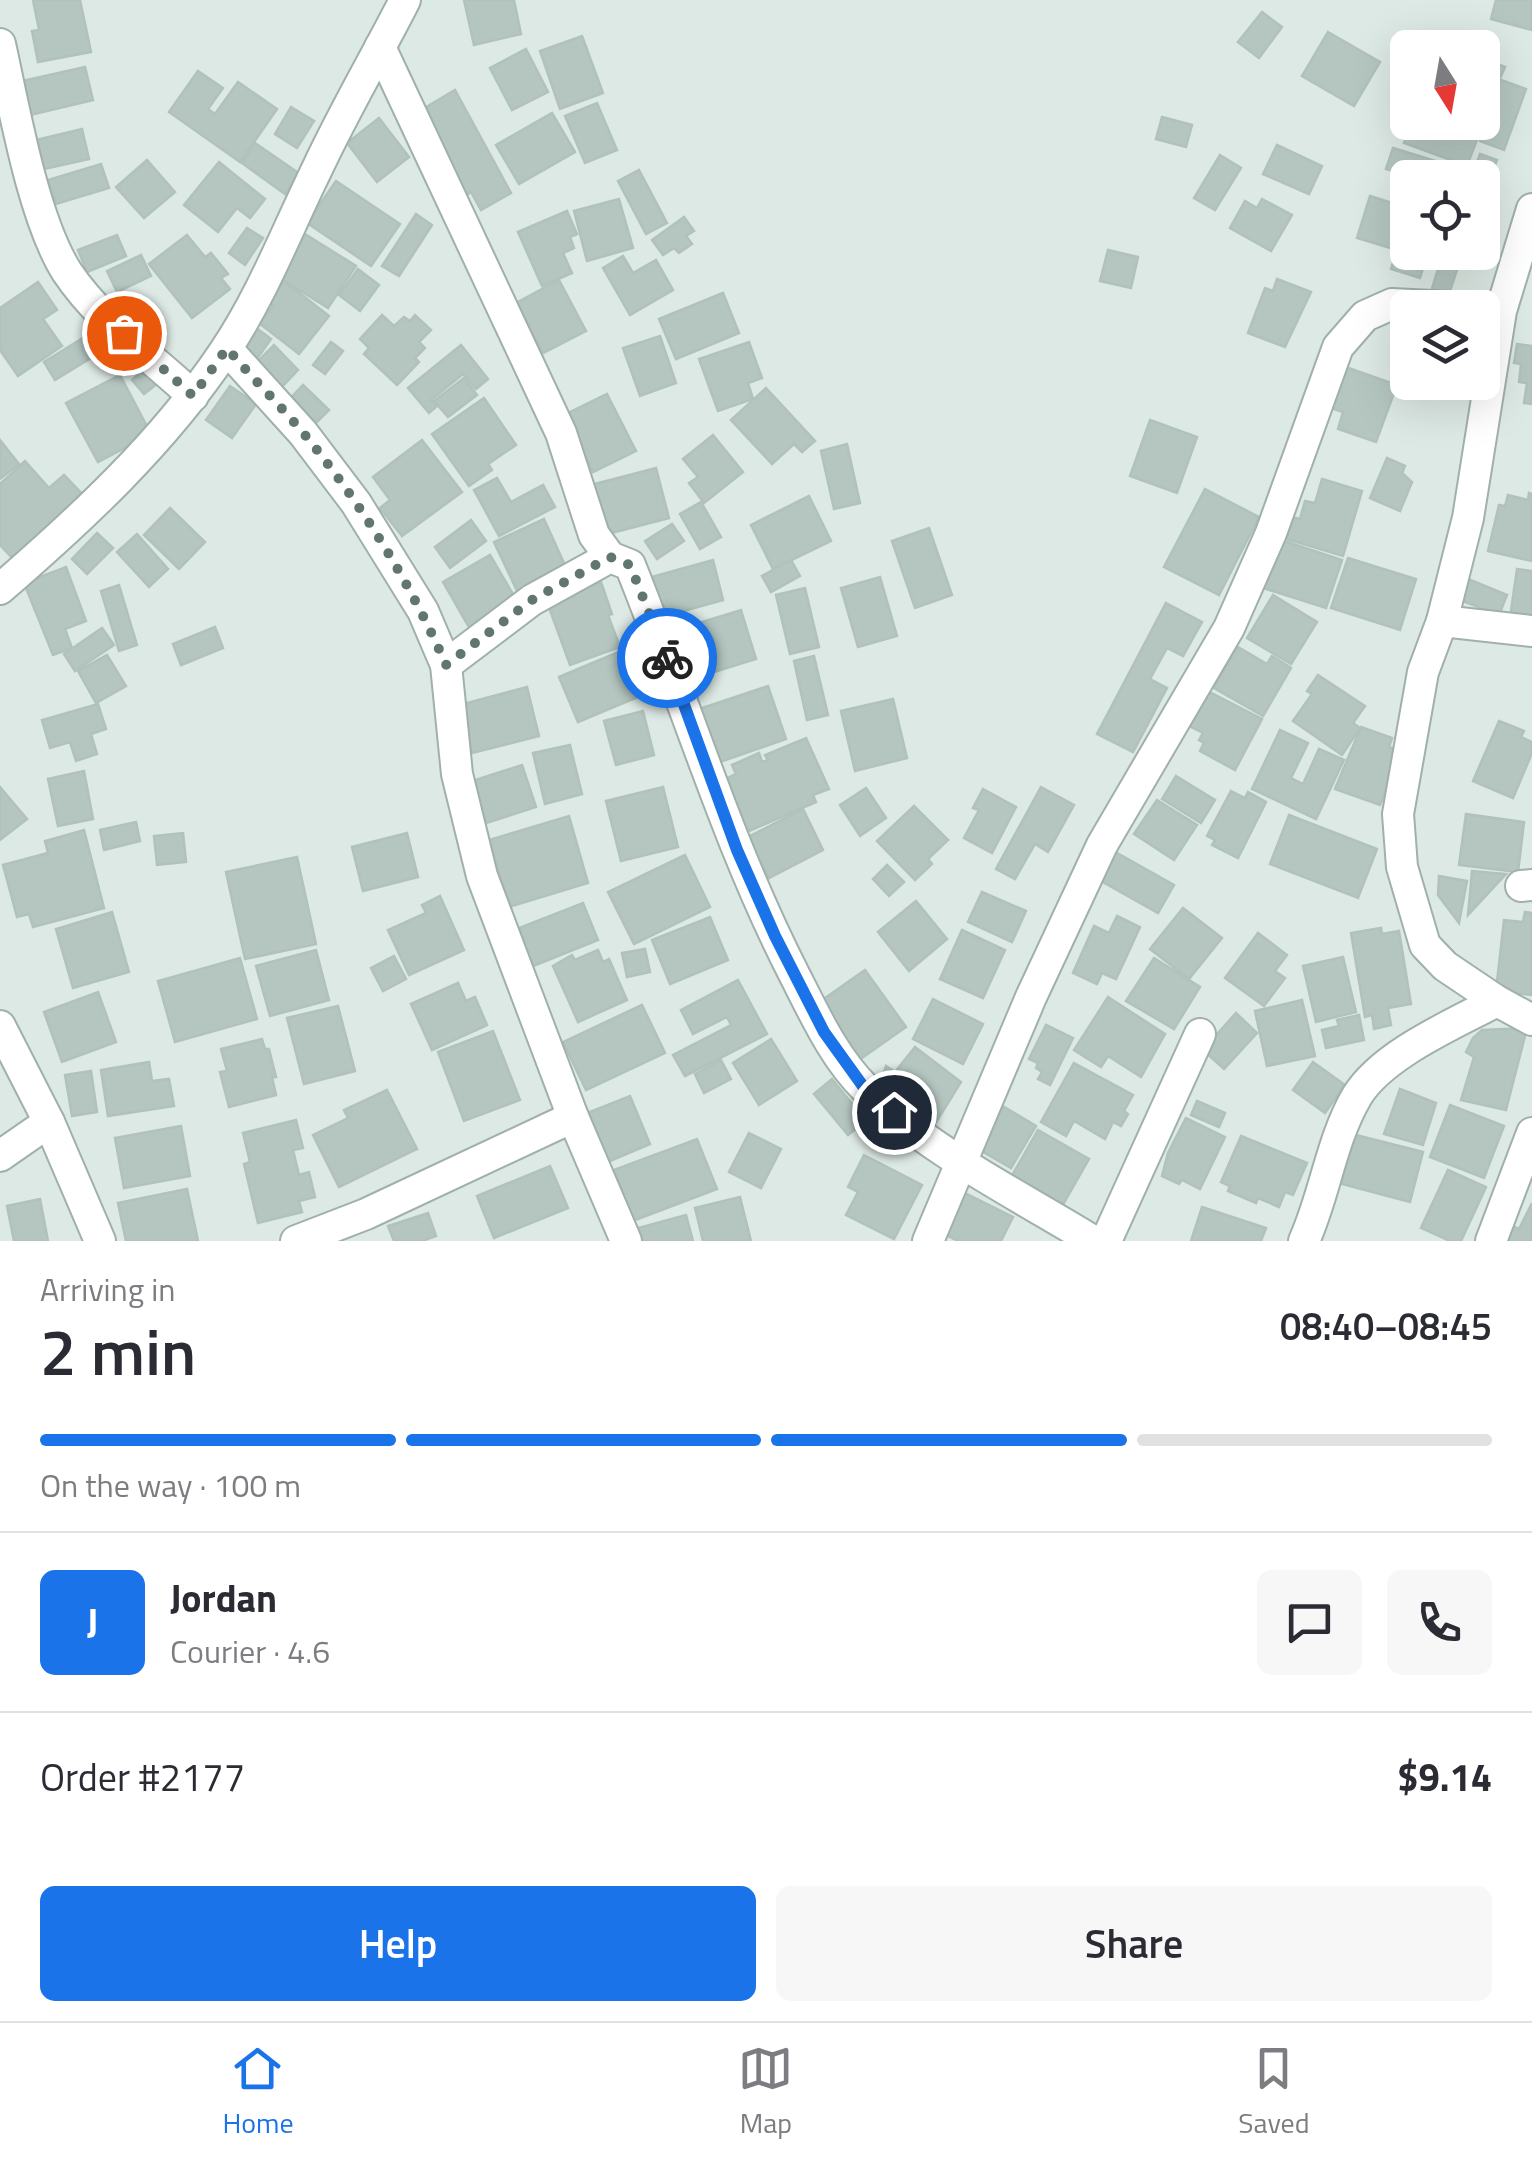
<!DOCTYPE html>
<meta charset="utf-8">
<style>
:root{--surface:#fff;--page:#f7f7f7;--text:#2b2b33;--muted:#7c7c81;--line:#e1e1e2;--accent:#1a73e8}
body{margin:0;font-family:"Titillium Web",sans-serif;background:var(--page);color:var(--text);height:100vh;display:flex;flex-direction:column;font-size:38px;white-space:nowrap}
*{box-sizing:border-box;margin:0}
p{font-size:32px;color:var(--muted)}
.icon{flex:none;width:55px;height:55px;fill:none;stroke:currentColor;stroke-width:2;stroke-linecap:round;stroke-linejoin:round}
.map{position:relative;height:1241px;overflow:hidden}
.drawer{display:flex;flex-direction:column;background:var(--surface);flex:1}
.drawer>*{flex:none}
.needle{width:65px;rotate:169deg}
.tools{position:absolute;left:1390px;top:30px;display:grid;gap:20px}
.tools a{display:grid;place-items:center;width:110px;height:110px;border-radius:15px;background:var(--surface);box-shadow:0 10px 40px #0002;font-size:50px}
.pin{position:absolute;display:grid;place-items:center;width:85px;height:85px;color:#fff;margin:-42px;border:5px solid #fff;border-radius:50%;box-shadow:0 2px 10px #0007}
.courier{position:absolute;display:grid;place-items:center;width:100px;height:100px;margin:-50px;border:8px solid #1a73e8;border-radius:50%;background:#fff;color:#222;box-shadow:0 2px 12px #0007}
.headline em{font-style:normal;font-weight:600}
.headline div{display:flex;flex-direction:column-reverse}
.headline{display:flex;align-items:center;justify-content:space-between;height:170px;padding:0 40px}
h1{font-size:65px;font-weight:600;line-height:75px}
.bar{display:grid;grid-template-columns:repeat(4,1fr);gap:15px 10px;align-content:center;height:120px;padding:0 40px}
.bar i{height:12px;border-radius:8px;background:var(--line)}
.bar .active{background:var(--accent)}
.bar p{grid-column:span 4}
.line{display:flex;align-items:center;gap:25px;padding:0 40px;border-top:2px solid var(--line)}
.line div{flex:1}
.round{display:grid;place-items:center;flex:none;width:105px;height:105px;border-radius:15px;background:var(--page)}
.primary-button{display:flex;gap:20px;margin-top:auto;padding:20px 40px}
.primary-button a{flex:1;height:115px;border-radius:15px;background:var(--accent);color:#fff;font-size:40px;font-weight:600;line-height:115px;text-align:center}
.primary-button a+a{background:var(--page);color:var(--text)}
.menu{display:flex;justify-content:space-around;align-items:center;height:140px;border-top:2px solid var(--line);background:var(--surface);font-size:28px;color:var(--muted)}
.menu a{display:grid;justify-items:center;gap:5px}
.menu .active{color:var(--accent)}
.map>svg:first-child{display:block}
.building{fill:#b5c6c0;stroke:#b0c2bb;stroke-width:2.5}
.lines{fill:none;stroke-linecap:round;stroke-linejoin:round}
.street-casing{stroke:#a0b0ab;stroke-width:34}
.street{stroke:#fff;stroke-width:30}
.done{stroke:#627670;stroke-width:10;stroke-dasharray:0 18}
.route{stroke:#1a73e8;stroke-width:12}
</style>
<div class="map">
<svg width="1532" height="1241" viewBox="0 0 1532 1241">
<rect width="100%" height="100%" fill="#dde9e4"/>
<g class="building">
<path d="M33,0H80L91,52L38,62L32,31L39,30Z"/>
<path d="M464,0H514L521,34L474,45Z"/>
<path d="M1496,0H1532V30L1491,19Z"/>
<path d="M1262,12L1282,27L1259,58L1238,42Z"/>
<path d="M1328,32L1380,62L1354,106L1302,76Z"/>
<path d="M582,36L603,93L560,109L540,51Z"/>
<path d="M526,49L548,92L512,110L490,68Z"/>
<path d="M1482,58L1505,67L1492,97L1485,93L1482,98Z"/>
<path d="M85,67L93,100L26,116L18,82Z"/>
<path d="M198,71L223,88L208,109L215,114L238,82L277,109L240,162L169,112Z"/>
<path d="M1501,80L1526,89L1504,150L1480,141Z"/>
<path d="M455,90L511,193L481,210L471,192L465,196L423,109Z"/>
<path d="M597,103L617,150L585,163L565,116Z"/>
<path d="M291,107L314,121L297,148L275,134Z"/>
<path d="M552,113L575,152L519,184L496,145Z"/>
<path d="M1162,117L1192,125L1186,147L1156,139Z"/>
<path d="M379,118L409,157L377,182L347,143Z"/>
<path d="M1410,122H1471L1482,126L1467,166L1404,143Z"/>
<path d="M82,129L89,159L35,171L28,142Z"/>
<path d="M255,143L300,174L285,194L242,163Z"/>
<path d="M1277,145L1322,166L1309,194L1263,174Z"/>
<path d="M1393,148L1465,170L1463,178H1408V188L1401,186L1405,175L1386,169Z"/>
<path d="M1480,154L1497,160L1482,199V178H1471Z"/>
<path d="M1220,155L1241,168L1215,210L1194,198Z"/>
<path d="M147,160L175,192L144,218L116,187Z"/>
<path d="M219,162L265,199L250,218L237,208L218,232L184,205Z"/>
<path d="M101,164L109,188L56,204L48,180Z"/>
<path d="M639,170L667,223L646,234L618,181Z"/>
<path d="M336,181L400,224L371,266L307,223Z"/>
<path d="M1370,196L1408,208V252H1428L1420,278L1391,269L1397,250L1357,238Z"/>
<path d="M619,199L633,248L587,261L574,211Z"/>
<path d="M1262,199L1292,215L1271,251L1230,228L1245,201L1257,208Z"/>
<path d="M567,211L577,234L570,237L574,248L563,253L572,273L542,286L518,232Z"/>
<path d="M416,214L432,225L399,276L382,266Z"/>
<path d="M684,217L694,231L686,236L692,244L679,253L674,248L663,255L652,240Z"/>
<path d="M247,228L263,238L245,265L229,253Z"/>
<path d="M305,234L356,266L328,308L277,276Z"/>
<path d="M117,235L126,256L87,272L78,250Z"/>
<path d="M187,235L205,257L211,253L228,274L221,278L230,289L192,318L149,264Z"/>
<path d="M1108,250L1138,257L1131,288L1100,281Z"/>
<path d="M141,255L151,276L117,292L107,271Z"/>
<path d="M623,256L633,273L656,260L673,290L630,315L603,268Z"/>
<path d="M1441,259L1459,264L1448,297L1431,292Z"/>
<path d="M358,269L379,285L360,311L339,295Z"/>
<path d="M1277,279L1311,292L1285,347L1248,333L1265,288L1273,291Z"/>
<path d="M559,280L586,331L543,353L516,303Z"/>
<path d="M284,281L329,316L299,354L259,323L273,306L268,301Z"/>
<path d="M38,282L57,310L43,319L62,346L18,376L0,350V308Z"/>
<path d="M723,293L739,333L676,359L659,319Z"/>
<path d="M382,315L394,326L404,317L410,321L415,315L431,330L419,342L425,348L415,358L419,362L397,385L364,354L369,348L360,339Z"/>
<path d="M255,327L271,339L256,360L232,344Z"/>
<path d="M660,336L676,383L640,396L623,348Z"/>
<path d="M83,338L94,356L55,380L44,362Z"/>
<path d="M331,342L343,351L325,374L313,365Z"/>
<path d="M749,342L762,378L748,383L753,399L718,411L699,359Z"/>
<path d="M1517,344L1532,346V404L1524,403L1527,383L1519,382L1521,364L1514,363Z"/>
<path d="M274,345L298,370L278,391L253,366Z"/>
<path d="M461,345L488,379L476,389L463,374L431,400L437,406L429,413L408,388Z"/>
<path d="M123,346L133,364L116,373L106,355Z"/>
<path d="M151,364L163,379L144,394L132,380Z"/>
<path d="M1340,365L1397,385L1376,442L1338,429L1343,412L1325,406Z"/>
<path d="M120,375L151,434L98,462L66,403Z"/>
<path d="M464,378L477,395L448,417L434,401Z"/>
<path d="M303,385L329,410L312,427L286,403Z"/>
<path d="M230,386L256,404L232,438L206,420Z"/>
<path d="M766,388L815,441L802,452L794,444L772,464L731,420Z"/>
<path d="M607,394L636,451L593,472L564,415Z"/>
<path d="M484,398L516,445L488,464L492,470L469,486L432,434Z"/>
<path d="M1150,420L1197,437L1177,493L1130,476Z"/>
<path d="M713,435L743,472L704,503L689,483L698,477L683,459Z"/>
<path d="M0,440L19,464L0,479Z"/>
<path d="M422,440L462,492L402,536L380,508L390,500L373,477Z"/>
<path d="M847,444L860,503L834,509L821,451Z"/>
<path d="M1387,458L1405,466L1402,473L1412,482L1400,511L1370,498Z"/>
<path d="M25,461L49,488L64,475L87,499L17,563L0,545V484Z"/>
<path d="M656,468L669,518L604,535L591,485Z"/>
<path d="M497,478L511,502L543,485L555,507L499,536L474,490Z"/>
<path d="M1322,479L1362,491L1343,556L1286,539L1292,517L1300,519L1305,501L1315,503Z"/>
<path d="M1205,489L1259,517L1219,595L1164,567Z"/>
<path d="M1529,493L1532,494V561L1488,551L1499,505L1505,506L1508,495L1528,500Z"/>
<path d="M809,496L831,541L773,569L751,525Z"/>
<path d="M701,502L721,537L700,549L680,514Z"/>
<path d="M170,508L205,542L179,569L144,535Z"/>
<path d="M544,519L568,572L519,595L494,542Z"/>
<path d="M471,520L486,541L450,568L435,547Z"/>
<path d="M672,524L684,541L657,559L645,541Z"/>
<path d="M929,528L952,595L915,608L892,541Z"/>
<path d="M97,533L113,548L87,574L72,559Z"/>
<path d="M137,534L168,569L149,587L117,552Z"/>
<path d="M1278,539L1342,560L1326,608L1263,588Z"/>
<path d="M490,555L517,601L470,629L443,582Z"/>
<path d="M1348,558L1416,579L1400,630L1331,608Z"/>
<path d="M713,560L723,600L662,617L652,577Z"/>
<path d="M791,560L800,576L771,592L762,576Z"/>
<path d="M66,567L86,621L65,629L72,648L53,655L24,583Z"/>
<path d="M1517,569L1532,571V628L1509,625Z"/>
<path d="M880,577L897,636L858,647L841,588Z"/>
<path d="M1468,579L1507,595L1499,615L1460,600Z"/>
<path d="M601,582L612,614L608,615L620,647L570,665L547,602Z"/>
<path d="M119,585L137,645L119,651L101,591Z"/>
<path d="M805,588L819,647L790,654L776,595Z"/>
<path d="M1273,595L1317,622L1291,664L1247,638Z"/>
<path d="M1166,603L1202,622L1183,656L1167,648L1150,679L1167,688L1133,752L1097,734Z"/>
<path d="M741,610L756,659L695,678L679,629Z"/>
<path d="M215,627L223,648L181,665L173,644Z"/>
<path d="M102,628L114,645L75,671L64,654Z"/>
<path d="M1238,647L1267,664L1272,656L1291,668L1263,716L1214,688Z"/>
<path d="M621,651L640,696L578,722L559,677Z"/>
<path d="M107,655L126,686L96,703L78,671Z"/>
<path d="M814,656L828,715L807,720L794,661Z"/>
<path d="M1318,675L1365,706L1353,723L1360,728L1342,755L1293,721L1312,694L1307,691Z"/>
<path d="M768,686L786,739L714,764L696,710Z"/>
<path d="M1198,686L1262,719L1235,770L1200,751L1204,743L1199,740L1203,733L1179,721Z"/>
<path d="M527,687L539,736L472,753L460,705Z"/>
<path d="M893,699L907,758L855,771L841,711Z"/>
<path d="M98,704L106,729L91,734L97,754L76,761L70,742L50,748L42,720Z"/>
<path d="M643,711L654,755L616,765L604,721Z"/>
<path d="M1499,721L1524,731L1521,737L1532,742V753L1513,798L1473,781Z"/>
<path d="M1361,727L1392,738L1389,747L1402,751L1380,805L1335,789Z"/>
<path d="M1280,730L1308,743L1291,778L1303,784L1319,749L1344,760L1316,819L1252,789Z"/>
<path d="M806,738L829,789L813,795L816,802L742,834L719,782L736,774L732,765L759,753L762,762L768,760L765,755Z"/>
<path d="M570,745L582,794L545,804L533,753Z"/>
<path d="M522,765L536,807L477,826L463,784Z"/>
<path d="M84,771L93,819L58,826L48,779Z"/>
<path d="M1176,776L1215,800L1201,823L1162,799Z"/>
<path d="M0,787L27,819L0,840Z"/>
<path d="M663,787L678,847L621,861L606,801Z"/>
<path d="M1041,787L1074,805L1048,852L1035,844L1015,879L996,869Z"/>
<path d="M866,788L886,818L860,836L840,805Z"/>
<path d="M983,789L1016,807L992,853L964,838L979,810L973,808Z"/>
<path d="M1231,791L1245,798L1248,792L1266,802L1238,858L1212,845L1215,840L1207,836Z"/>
<path d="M1157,800L1197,825L1174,860L1134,834Z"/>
<path d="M914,806L948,840L928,859L932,864L915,880L877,841Z"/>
<path d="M803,809L823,850L769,878L748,837Z"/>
<path d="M1466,814L1524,822L1518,872L1459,865Z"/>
<path d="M1289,815L1377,849L1358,898L1270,864Z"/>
<path d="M569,816L588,883L509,907L489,840Z"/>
<path d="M136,822L140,841L104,850L100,830Z"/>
<path d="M84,830L104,908L33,927L29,914L17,917L3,865L48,853L45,841Z"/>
<path d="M183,833L186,862L157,865L154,836Z"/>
<path d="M407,833L418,877L363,891L352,847Z"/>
<path d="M1110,849L1174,885L1158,913L1094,877Z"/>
<path d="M685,855L710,907L634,944L608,892Z"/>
<path d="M297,857L316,944L245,959L226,872Z"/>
<path d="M887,865L904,882L889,896L873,879Z"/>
<path d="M1472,871L1506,874L1468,915Z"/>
<path d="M1439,876L1467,881L1459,923L1438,895Z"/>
<path d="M982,892L1026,911L1012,942L968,922Z"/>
<path d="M440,896L464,950L409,975L388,930L426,913L422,905Z"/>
<path d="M916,901L947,939L909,971L878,932Z"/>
<path d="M583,903L598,940L523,970L509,932Z"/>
<path d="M1183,908L1222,938L1189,979L1150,949Z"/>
<path d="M112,912L129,972L73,988L56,929Z"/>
<path d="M1525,912L1532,913V995L1496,991L1504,920L1523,922Z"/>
<path d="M1117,916L1140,927L1116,979L1102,973L1097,984L1073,973L1094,926L1109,933Z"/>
<path d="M710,917L728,960L670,984L652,940Z"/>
<path d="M1381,928L1382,934L1399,931L1411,1004L1388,1008L1391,1025L1374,1029L1372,1015L1365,1017L1351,933Z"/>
<path d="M962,930L1005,950L983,998L940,979Z"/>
<path d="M1258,933L1287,955L1275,971L1285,978L1264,1006L1225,978Z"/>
<path d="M645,949L650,972L627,977L622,953Z"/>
<path d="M316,950L329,1000L270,1016L256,966Z"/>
<path d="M598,950L603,962L609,959L627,1000L578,1022L553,966L572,955L575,960Z"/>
<path d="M394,956L406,979L383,991L371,968Z"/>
<path d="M1343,957L1356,1012L1316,1022L1303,966Z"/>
<path d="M240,958L257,1019L175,1042L158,981Z"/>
<path d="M1154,958L1200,987L1174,1029L1126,1001Z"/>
<path d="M865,970L906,1027L859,1060L818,1003Z"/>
<path d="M738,980L767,1034L685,1076L673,1055L731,1025L727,1017L693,1034L681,1010Z"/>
<path d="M458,983L466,1001L475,997L487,1025L432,1050L411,1004Z"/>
<path d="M98,992L116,1042L62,1062L44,1012Z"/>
<path d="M1108,997L1165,1034L1141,1077L1108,1056L1101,1067L1074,1050Z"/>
<path d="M933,999L983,1024L963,1064L913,1039Z"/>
<path d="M1302,1000L1315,1056L1267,1066L1255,1011Z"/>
<path d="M642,1005L665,1053L586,1090L563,1042Z"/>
<path d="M338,1006L355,1071L304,1084L287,1018Z"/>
<path d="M1236,1013L1257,1033L1224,1069L1203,1050Z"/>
<path d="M1359,1015L1364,1040L1326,1048L1322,1030L1339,1026L1337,1020Z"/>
<path d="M1046,1025L1073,1038L1050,1085L1038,1079L1042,1072L1036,1068L1038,1063L1029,1059Z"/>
<path d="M1527,1028L1506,1110L1461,1100L1474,1057L1466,1052L1473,1038L1482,1030Z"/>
<path d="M493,1031L520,1100L464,1121L438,1052Z"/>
<path d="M262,1039L265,1049H269L276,1077H272L276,1095L229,1107L220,1072L227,1071L221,1049Z"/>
<path d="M771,1039L797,1081L759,1105L733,1063Z"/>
<path d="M915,1047L961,1082L935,1124L880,1084L886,1066L895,1072Z"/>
<path d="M721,1060L731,1079L704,1093L695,1074Z"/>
<path d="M149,1062L152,1081L169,1079L174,1106L108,1116L101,1070Z"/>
<path d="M1313,1062L1345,1085L1325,1113L1293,1090Z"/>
<path d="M1074,1063L1133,1095L1124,1111L1128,1114L1121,1126L1113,1122L1105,1139L1074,1121L1066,1136L1041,1122Z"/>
<path d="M91,1071L97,1112L72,1116L65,1075Z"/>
<path d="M832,1079L866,1121L848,1135L814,1094Z"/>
<path d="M1400,1089L1436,1103L1423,1145L1384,1134Z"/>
<path d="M387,1090L417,1149L339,1187L313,1135L348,1118L344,1110Z"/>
<path d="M630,1096L650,1144L605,1163L585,1114Z"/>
<path d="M1197,1101L1225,1113L1219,1127L1191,1115Z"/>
<path d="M1001,1105L1036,1126L1011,1168L973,1146L983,1129L995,1123Z"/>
<path d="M1450,1105L1504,1126L1484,1178L1430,1157Z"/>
<path d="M1186,1118L1225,1137L1200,1189L1182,1180L1179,1184L1162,1176L1168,1153Z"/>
<path d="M296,1120L303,1148L293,1150L299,1175L309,1172L315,1197L299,1201L302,1212L258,1223L244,1164L250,1162L243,1133Z"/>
<path d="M181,1126L190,1176L124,1188L115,1138Z"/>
<path d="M1038,1130L1089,1159L1061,1208L1010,1179Z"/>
<path d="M749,1133L781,1149L761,1188L729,1172Z"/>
<path d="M1348,1133L1423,1152L1410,1202L1335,1182Z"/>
<path d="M1241,1136L1307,1163L1293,1195L1285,1192L1279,1207L1258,1198L1256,1203L1228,1191L1230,1186L1221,1182Z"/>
<path d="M697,1139L717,1189L633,1221L614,1170Z"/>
<path d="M864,1155L922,1185L894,1239L846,1215L858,1192L848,1187Z"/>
<path d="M550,1166L568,1208L494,1238L477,1196Z"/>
<path d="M1448,1170L1486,1187L1461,1241H1450L1421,1228Z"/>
<path d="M187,1189L198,1241H126L118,1203Z"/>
<path d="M965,1193L1013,1217L1001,1241H958L944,1234Z"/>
<path d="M740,1197L751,1241H703L695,1208Z"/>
<path d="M40,1199L48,1241H14L7,1206Z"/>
<path d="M1532,1203V1241H1499L1509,1234L1513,1226L1519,1229Z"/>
<path d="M1202,1207L1266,1228L1261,1241H1191Z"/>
<path d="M428,1213L436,1236L422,1241H394L388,1226Z"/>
<path d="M686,1215L693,1241H642L638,1228Z"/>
</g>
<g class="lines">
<g class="street-casing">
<g id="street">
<path d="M0,44C14,107 33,219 67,272C99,320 151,357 193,396"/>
<path d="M380,47L561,433L594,535L610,557L630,565C685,701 727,843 794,974C814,1013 834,1058 866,1089C925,1149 1022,1197 1093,1241"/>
<path d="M1532,209L1501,311L1468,518L1442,621L1423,672L1398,814L1402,867L1425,945L1445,966L1497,1001L1532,1020"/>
<path d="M227,349L303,433L356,503L423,611L446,665L457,774L482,876L573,1117L626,1241"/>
<path d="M0,589C82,518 163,443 224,352C262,296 287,230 317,169C344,111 376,57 405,0"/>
<path d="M1442,621L1532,631"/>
<path d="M446,665L532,600L610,557"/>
<path d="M1521,886L1532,885"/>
<path d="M0,1026L49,1122L100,1241"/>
<path d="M0,1156L49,1122"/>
<path d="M296,1241L366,1214L573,1117"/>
<path d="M928,1241L1031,997L1102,845L1229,628L1271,533L1338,347L1365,316L1392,304L1471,308"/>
<path d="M1106,1241L1200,1034"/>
<path d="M1304,1241C1325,1195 1331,1140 1357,1096C1383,1054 1454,1024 1497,1001"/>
<path d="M1491,1241L1532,1133"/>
</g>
</g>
<use href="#street" class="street"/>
</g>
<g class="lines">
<path class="done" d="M124,333L193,396L227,348C252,378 280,405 305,435C362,505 410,582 446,665L532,600L610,557L630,565L667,658"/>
<path class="route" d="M667,658L737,850L775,936L824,1032L865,1089L894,1112"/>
</g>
</svg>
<div class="tools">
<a><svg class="needle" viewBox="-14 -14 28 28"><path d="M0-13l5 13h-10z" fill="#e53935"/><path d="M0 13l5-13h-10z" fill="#7c7c81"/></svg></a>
<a><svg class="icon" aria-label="locate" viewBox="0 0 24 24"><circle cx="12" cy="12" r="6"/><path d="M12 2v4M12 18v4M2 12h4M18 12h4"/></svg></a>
<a><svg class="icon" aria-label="layers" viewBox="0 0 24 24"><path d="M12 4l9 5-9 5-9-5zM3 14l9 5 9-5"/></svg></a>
</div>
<div class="pin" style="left:124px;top:333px;background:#ea580c"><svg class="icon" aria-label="bag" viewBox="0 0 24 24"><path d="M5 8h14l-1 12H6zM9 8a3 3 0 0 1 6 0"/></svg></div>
<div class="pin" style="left:894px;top:1112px;background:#1f2937"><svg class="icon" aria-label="home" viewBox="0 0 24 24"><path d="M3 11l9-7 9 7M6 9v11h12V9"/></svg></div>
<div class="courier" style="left:667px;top:658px"><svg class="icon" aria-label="bike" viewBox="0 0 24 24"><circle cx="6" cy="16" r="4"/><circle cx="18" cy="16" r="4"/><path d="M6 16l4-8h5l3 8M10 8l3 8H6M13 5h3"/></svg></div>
</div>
<section class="drawer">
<div class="headline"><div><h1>2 min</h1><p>Arriving in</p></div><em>08:40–08:45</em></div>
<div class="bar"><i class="active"></i><i class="active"></i><i class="active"></i><i></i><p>On the way · 100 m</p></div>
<div class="line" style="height:180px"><b class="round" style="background:var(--accent);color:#fff">J</b><div><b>Jordan</b><p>Courier · 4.6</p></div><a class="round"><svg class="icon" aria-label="chat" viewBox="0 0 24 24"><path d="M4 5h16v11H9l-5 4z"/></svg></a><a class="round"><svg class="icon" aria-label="phone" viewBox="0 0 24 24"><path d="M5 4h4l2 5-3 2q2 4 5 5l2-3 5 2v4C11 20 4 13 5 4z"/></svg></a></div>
<div class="line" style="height:130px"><div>Order #2177</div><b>$9.14</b></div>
<div class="primary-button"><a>Help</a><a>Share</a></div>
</section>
<nav class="menu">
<a class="active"><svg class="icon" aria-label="home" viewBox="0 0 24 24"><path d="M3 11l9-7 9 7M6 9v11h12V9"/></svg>Home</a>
<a><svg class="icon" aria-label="map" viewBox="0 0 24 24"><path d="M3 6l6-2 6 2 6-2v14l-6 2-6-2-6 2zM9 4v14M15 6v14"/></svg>Map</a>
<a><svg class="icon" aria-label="saved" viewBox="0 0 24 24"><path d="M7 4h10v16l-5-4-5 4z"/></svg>Saved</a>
</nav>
